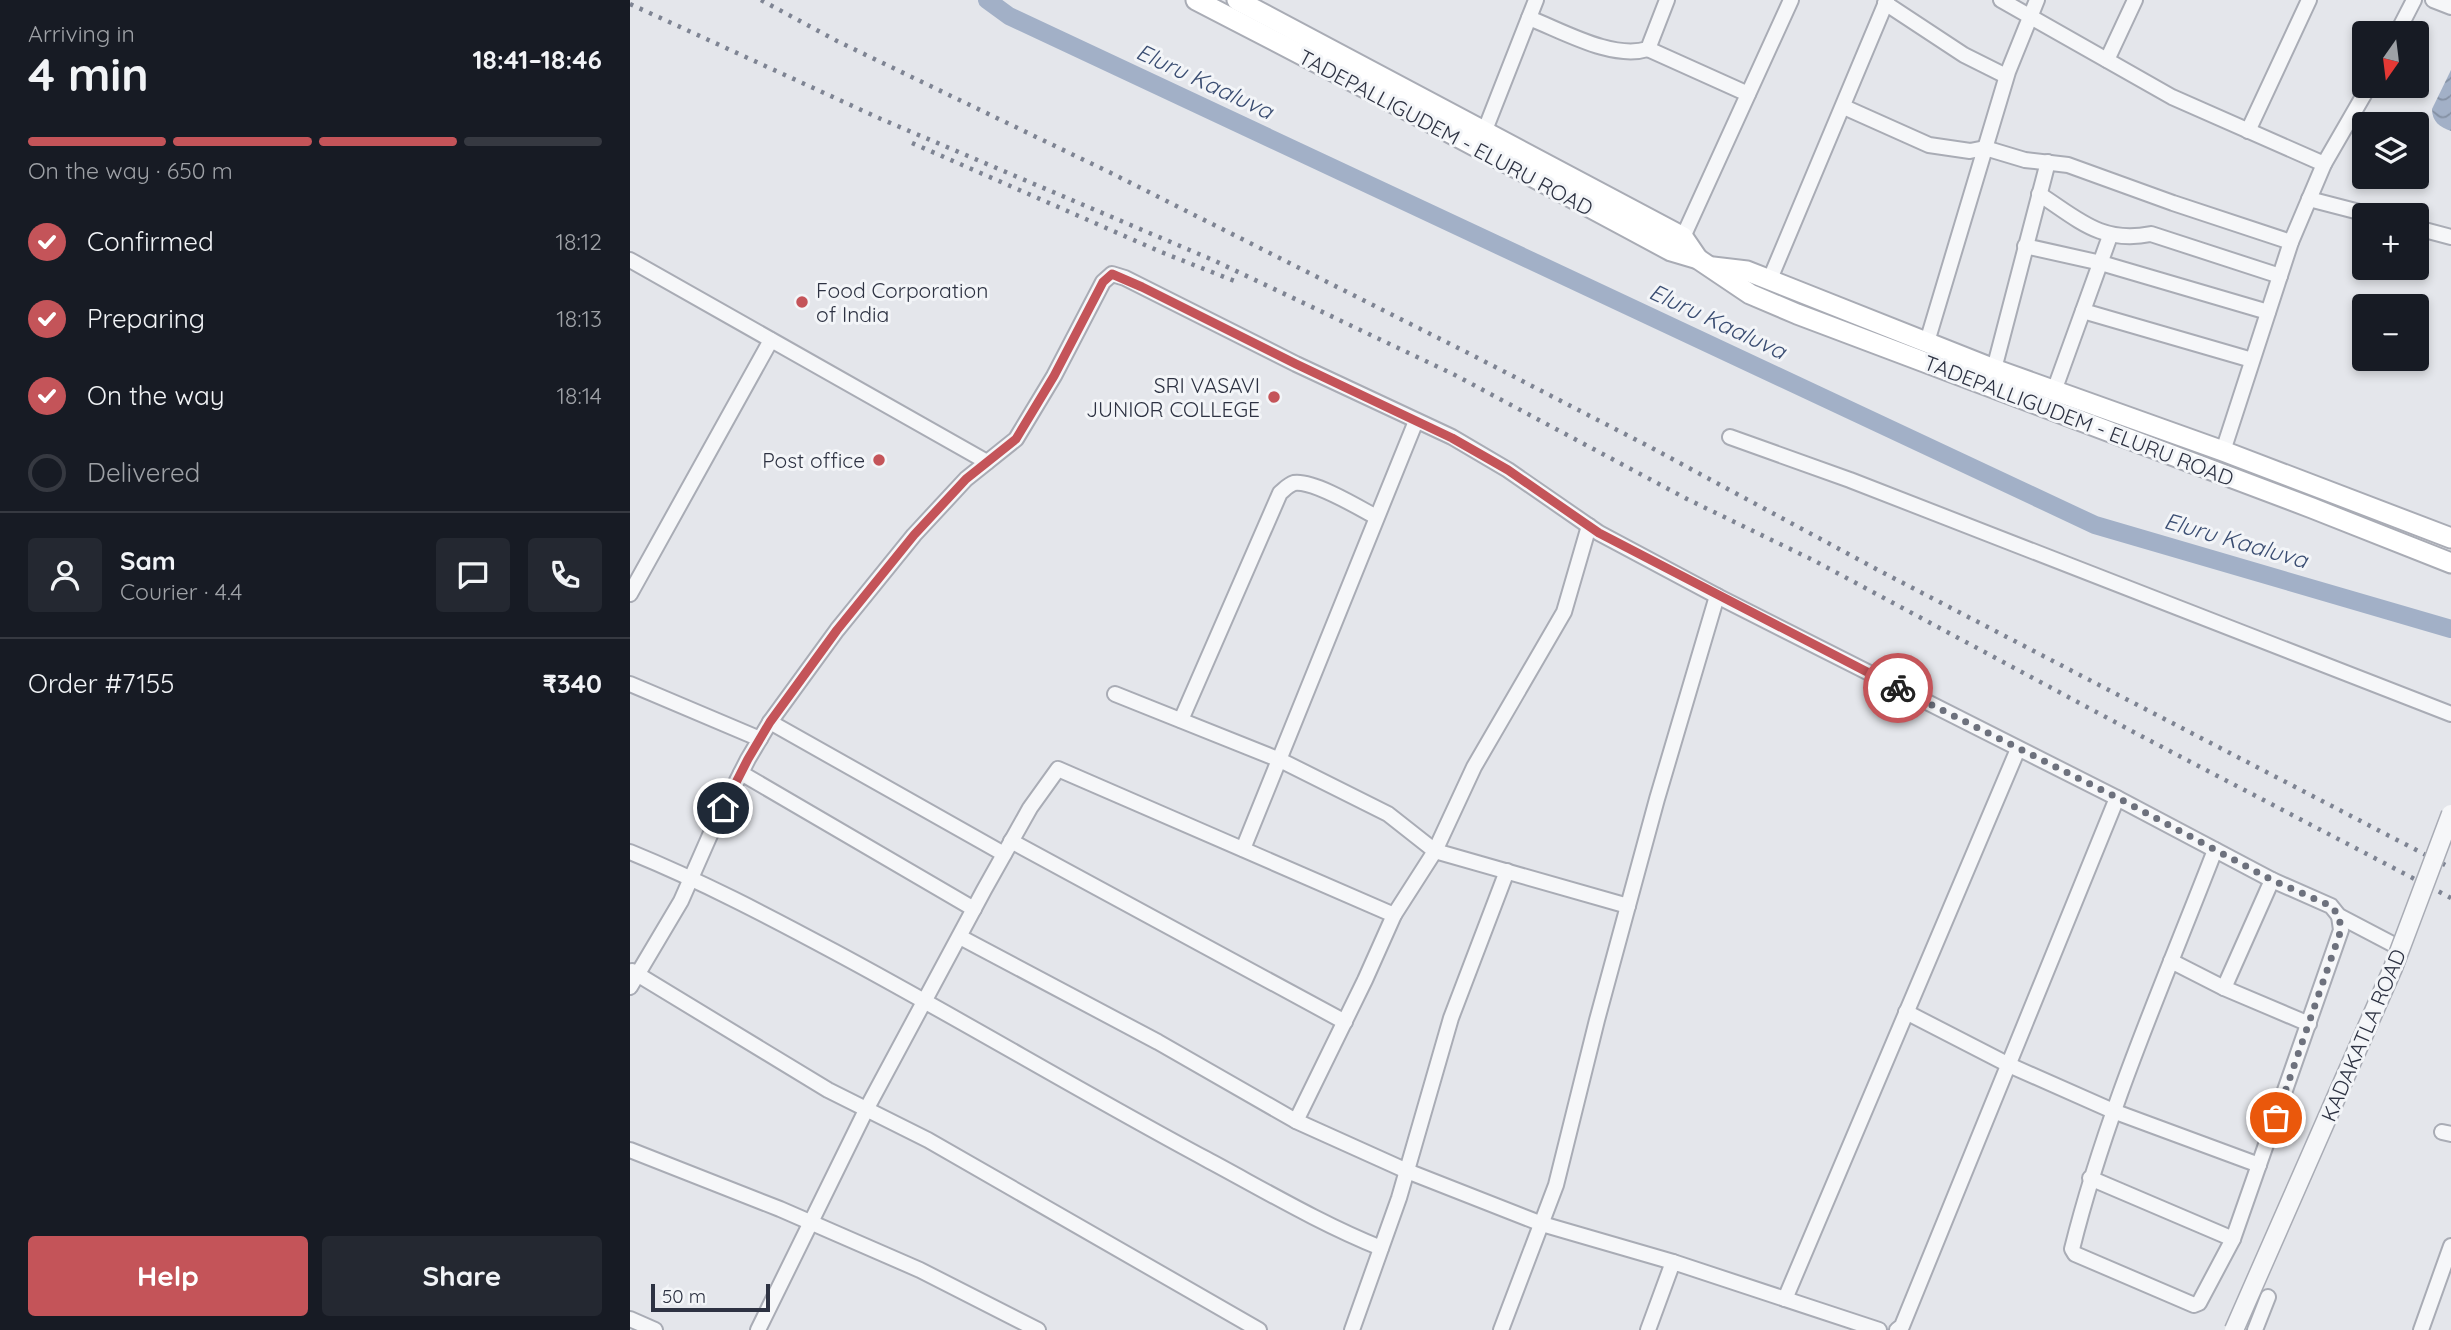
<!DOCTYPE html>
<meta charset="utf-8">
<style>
:root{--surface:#171b24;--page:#242831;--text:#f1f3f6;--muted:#9ea1a6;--line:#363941;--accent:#c45459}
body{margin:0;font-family:Quicksand,sans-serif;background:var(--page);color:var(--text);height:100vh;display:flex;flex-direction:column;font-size:26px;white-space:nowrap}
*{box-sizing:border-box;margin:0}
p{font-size:23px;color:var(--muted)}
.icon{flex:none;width:38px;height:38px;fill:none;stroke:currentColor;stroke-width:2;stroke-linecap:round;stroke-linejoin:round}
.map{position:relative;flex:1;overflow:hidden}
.panel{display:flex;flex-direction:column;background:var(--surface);width:630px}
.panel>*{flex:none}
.needle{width:46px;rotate:194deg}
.fabs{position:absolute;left:1722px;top:21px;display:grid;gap:14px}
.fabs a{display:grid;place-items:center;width:77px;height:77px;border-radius:7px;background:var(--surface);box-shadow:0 4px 10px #0003;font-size:35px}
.scale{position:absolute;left:21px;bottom:18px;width:119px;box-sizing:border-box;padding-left:7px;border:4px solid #2d3242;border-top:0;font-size:19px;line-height:24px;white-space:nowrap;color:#2d3242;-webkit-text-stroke:5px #f3f5f8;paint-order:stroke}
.pin{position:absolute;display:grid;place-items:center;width:60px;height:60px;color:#fff;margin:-30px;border:4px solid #fff;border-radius:50%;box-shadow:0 2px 7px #0007}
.courier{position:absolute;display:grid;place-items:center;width:70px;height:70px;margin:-35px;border:5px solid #c45459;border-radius:50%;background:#fff;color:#222;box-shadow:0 2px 9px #0007}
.summary em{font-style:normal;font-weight:800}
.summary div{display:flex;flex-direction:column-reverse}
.summary{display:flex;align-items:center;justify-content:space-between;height:119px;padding:0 28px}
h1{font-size:46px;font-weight:800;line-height:52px}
.bar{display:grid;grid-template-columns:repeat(4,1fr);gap:10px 7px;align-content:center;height:84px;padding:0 28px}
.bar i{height:9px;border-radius:5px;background:var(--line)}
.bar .on{background:var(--accent)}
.bar p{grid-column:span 4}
.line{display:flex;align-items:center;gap:18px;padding:0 28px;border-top:2px solid var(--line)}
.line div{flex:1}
.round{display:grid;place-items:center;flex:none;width:74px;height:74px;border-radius:7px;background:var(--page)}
ol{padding:0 28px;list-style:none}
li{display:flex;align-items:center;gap:21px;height:77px}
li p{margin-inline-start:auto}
li .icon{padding:7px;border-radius:50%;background:var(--accent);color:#fff;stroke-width:4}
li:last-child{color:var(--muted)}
li i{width:38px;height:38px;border:4px solid var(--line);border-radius:50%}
.button{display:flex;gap:14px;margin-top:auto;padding:14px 28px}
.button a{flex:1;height:80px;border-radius:7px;background:var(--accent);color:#fff;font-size:28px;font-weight:800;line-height:80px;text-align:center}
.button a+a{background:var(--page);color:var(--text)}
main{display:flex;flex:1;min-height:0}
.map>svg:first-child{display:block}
.water{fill:url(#water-waves)}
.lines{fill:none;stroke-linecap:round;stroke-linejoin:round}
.canal{stroke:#a2b0c7;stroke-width:18}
.minor-casing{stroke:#a9acb5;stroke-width:18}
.secondary-casing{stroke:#a9acb5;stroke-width:23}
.minor{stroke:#f6f7f9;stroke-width:14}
.secondary{stroke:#fff;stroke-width:19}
.rail{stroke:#7e8493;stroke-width:4.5;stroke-dasharray:3.5 7;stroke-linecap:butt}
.tertiary-bridge-casing{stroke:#a9acb5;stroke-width:21;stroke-linecap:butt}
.tertiary-bridge{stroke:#f6f7f9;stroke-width:18}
.done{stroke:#6d717d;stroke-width:7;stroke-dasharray:0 12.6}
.route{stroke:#c45459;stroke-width:9}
.poi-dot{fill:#c45459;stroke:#f3f5f8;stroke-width:2.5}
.labels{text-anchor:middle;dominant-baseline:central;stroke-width:6;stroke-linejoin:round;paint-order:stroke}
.street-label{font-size:21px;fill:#2d3242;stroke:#f3f5f8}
.poi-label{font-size:21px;fill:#2d3242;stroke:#f3f5f8;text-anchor:end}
.water-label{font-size:23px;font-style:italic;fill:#3a4d72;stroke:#f3f5f8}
</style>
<main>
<section class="panel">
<div class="summary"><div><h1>4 min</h1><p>Arriving in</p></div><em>18:41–18:46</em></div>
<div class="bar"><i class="on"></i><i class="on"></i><i class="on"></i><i></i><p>On the way · 650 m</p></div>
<ol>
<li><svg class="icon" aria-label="check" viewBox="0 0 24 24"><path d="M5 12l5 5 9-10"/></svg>Confirmed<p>18:12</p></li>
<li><svg class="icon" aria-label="check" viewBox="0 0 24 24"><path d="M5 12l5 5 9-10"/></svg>Preparing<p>18:13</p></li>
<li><svg class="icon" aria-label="check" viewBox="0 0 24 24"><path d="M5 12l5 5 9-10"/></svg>On the way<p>18:14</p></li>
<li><i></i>Delivered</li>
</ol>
<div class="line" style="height:126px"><a class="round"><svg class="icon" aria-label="person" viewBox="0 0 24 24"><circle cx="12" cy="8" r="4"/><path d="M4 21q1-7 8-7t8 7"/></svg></a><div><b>Sam</b><p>Courier · 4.4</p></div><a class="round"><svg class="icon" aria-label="chat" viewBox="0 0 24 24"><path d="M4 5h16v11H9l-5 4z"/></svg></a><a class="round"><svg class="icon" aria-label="phone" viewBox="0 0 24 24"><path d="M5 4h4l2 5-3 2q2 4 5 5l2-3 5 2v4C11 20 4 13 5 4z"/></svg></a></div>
<div class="line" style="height:91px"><div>Order #7155</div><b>₹340</b></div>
<div class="button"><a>Help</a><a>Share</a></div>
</section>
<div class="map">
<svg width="1821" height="1330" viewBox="0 0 1821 1330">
<defs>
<pattern id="water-waves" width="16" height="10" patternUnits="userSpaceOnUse" patternTransform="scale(1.75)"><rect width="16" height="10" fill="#a2b0c7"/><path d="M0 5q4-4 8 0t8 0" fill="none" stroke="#8490a3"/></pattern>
</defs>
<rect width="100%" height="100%" fill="#e4e6eb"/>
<path class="water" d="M1821,70V131C1810,127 1802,122 1802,109Z"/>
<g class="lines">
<path class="canal" d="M357,0L379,16L1465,525L1821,629"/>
<g class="minor-casing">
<g id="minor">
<path d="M1371,0L1542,97L1694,164"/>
<path d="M1803,0L1821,7"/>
<path d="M1255,3L1334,55L1376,76"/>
<path d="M899,18C933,31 982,60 1018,49L1037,0"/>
<path d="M1767,33L1784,0"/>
<path d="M1018,49L1118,94"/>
<path d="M1477,60L1505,0"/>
<path d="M1214,107L1299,145L1340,151L1355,148L1395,160L1438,165L1543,203L1661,242"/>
<path d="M855,130L906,0"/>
<path d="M1618,131L1679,0"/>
<path d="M1409,194C1448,219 1471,244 1521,234L1650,276"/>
<path d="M1679,199L1741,215"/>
<path d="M1787,228L1821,237"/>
<path d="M1053,237L1161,0"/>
<path d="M1395,246L1471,263L1638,312"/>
<path d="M0,260L357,462"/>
<path d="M1140,279L1257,0"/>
<path d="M1453,311L1622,360"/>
<path d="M1297,342L1378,72L1407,0"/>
<path d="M1364,369L1418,162"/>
<path d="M1424,391L1480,236"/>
<path d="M1100,437L1220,480L1821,714"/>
<path d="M1593,451L1661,242L1694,164L1739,86"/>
<path d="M0,594L141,340"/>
<path d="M0,684L130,739"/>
<path d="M485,694L650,760L758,814L805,851L998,906"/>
<path d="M551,720L650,493C655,489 658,485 664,483C683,480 728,507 746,517"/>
<path d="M140,722L374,854"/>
<path d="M111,773L344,909"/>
<path d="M381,841L715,1022"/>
<path d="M613,849L786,421"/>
<path d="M1585,850C1534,982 1476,1112 1442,1249L1445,1254L1564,1305L1569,1303L1603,1239L1711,930L1709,916"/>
<path d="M0,852C71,881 138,916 205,952C330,1019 451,1092 576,1159C634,1190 691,1224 751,1248"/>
<path d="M330,937L528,1042L666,1121L777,1171L912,1224L1043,1262"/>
<path d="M1541,961L1594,988L1679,1024"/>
<path d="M2,971L198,1090L298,1140L629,1330"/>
<path d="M0,987L51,901L84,826L118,759L140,722L207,630L284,535L336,479L386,439L424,376L473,282L482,274L495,278L666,364L822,437L878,470L969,533L1087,596L1487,798L1642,880L1701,906L1709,916L1770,948"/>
<path d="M1594,988L1642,880"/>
<path d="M1276,1012L1379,1065L1483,1111L1629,1165"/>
<path d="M666,1121L735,980L764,915L805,851L844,767L934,612L959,526"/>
<path d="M1812,1132L1821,1134"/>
<path d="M0,1150L150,1209L290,1270L408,1330"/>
<path d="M1460,1178L1603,1239"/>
<path d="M1155,1299L1388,749"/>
<path d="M0,1319L25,1330"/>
<path d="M128,1330L237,1108L354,890L400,808L428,769L764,915"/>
<path d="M722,1330L769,1198L821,1018L877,871"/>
<path d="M871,1330L926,1185L967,1020L1027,799L1087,596"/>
<path d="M1018,1330L1043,1262L1249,1330"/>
<path d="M1267,1330L1272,1326L1487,798"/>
<path d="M1625,1330L1638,1297"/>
<path d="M1791,1330L1821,1246"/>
</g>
</g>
<g class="secondary-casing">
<g id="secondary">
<path d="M566,0C725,82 883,166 1041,251L1068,259L1120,294L1167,314L1682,508L1821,563"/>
<path d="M607,0L1053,237L1068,259"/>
<path d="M1083,267L1117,271L1364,369L1593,451L1821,538"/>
</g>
</g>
<use href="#minor" class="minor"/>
<use href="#secondary" class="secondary"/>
<g class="rail">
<path d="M131,0L207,41L481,173L842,355L1020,447L1248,570L1821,868"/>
<path d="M0,4L251,119L583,260L823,374L1057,499L1183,560L1511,736L1821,898"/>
<path d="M282,143L531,252L607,282"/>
</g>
<g class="tertiary-bridge-casing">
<path id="tertiary-bridge" d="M1604,1330L1763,968L1821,814"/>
</g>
<use href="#tertiary-bridge" class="tertiary-bridge"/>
</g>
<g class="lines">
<path class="done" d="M1268,688L1488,798L1642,880L1701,906L1709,916L1711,930L1646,1118"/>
<path class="route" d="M93,808L118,759L140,722L207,630L284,535L336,479L386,439L424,376L473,282L482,274L512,287L666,364L822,438L878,470L969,533L1268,688"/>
</g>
<g class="poi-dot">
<circle cx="172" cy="302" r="7"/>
<circle cx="644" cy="397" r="7"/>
<circle cx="249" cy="460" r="7"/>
</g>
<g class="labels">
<g class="street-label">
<text transform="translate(816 132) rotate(28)">TADEPALLIGUDEM - ELURU ROAD</text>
<text transform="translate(1449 420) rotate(21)">TADEPALLIGUDEM - ELURU ROAD</text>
<text transform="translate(1733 1035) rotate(-67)">KADAKATLA ROAD</text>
</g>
<g class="poi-label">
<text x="186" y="290" text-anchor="start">Food Corporation<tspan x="186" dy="24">of India</tspan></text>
<text x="630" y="385">SRI VASAVI<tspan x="630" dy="24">JUNIOR COLLEGE</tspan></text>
<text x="235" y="460">Post office</text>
</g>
<g class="water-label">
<text transform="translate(575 81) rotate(25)">Eluru Kaaluva</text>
<text transform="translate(1088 321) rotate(25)">Eluru Kaaluva</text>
<text transform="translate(1606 540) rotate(16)">Eluru Kaaluva</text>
</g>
</g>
</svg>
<div class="fabs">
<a><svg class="needle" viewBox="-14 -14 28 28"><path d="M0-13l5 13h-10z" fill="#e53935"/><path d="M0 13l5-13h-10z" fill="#9ea1a6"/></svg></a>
<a><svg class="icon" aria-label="layers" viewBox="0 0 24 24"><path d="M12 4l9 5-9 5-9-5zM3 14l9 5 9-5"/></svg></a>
<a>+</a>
<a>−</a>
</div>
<div class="scale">50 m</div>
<div class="pin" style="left:1646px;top:1118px;background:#ea580c"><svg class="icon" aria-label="bag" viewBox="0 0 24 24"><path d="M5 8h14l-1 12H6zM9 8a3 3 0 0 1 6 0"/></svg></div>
<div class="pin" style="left:93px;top:808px;background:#1f2937"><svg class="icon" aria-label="home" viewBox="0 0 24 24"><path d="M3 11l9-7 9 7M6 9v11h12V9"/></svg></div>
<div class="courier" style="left:1268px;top:688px"><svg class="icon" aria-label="bike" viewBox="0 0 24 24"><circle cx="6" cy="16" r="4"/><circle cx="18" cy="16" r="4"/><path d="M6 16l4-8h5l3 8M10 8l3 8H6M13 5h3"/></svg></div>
</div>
</main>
